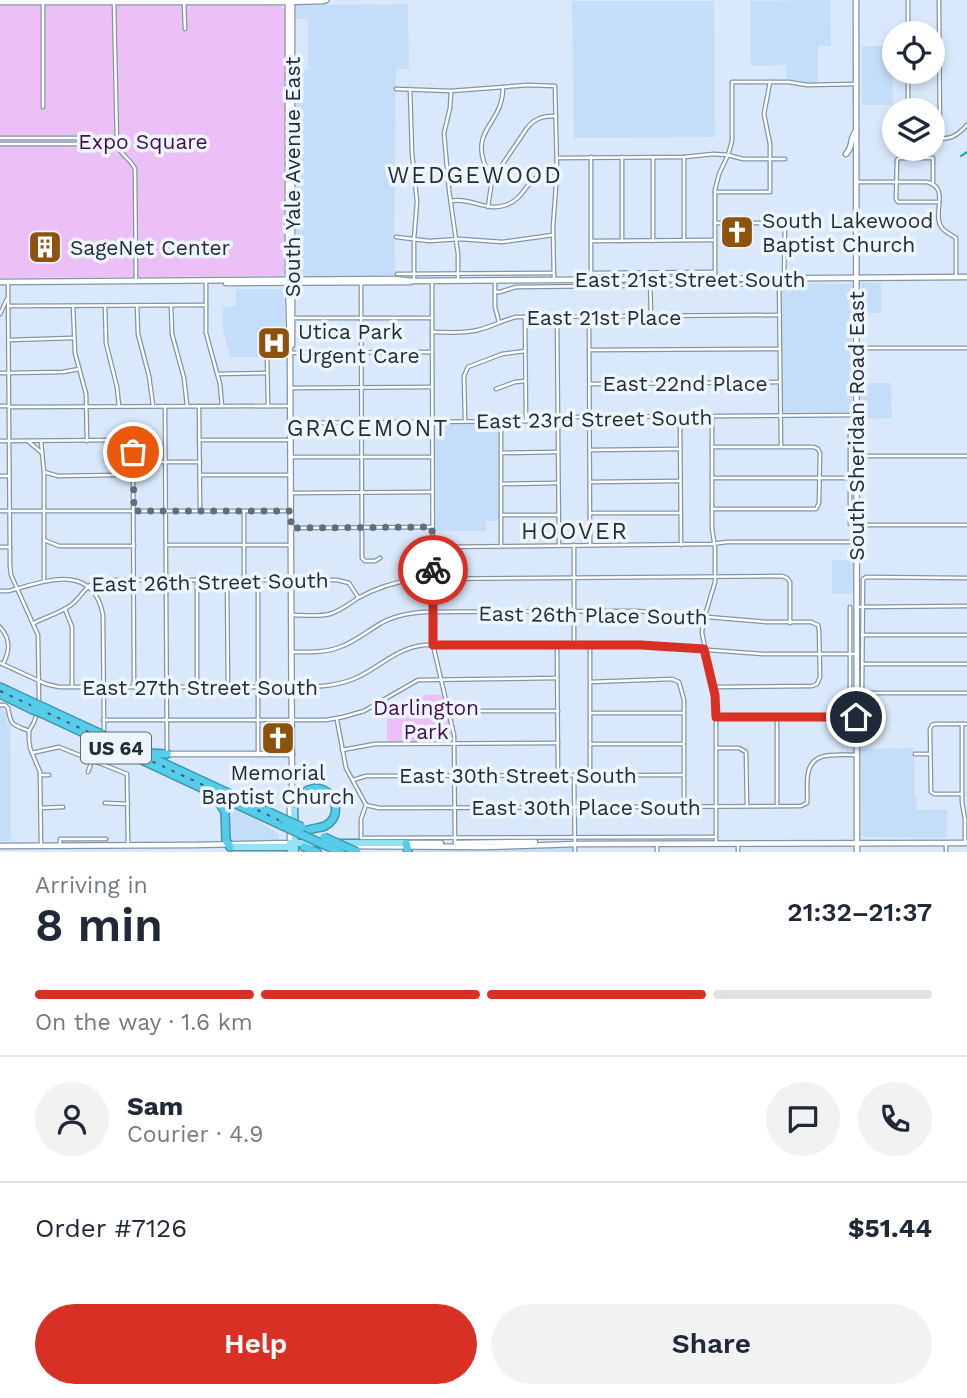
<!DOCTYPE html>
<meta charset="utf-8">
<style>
:root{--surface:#fff;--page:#f2f2f3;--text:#1f2937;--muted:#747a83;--line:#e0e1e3;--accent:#d93025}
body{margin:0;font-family:"Work Sans",sans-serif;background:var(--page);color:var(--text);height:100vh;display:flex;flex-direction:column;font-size:26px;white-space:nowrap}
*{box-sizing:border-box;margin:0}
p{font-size:23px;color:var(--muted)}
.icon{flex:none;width:38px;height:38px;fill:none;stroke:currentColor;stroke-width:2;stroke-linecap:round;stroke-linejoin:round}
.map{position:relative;height:852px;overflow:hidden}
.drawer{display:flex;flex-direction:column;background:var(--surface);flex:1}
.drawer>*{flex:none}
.buttons{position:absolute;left:882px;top:21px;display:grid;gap:14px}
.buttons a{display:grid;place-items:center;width:63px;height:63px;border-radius:50%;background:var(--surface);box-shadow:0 4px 10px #0003;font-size:35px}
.pin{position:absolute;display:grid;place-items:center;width:60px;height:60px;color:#fff;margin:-30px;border:4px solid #fff;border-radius:50%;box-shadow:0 2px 7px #0007}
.courier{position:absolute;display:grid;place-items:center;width:70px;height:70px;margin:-35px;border:5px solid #d93025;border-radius:50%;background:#fff;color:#222;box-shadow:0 2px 9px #0007}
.summary em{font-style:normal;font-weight:600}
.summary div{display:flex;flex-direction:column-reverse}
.summary{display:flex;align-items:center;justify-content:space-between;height:119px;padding:0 35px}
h1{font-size:46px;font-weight:600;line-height:52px}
.bar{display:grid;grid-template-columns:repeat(4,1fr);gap:10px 7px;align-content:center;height:84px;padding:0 35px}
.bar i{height:9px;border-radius:5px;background:var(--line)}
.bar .active{background:var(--accent)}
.bar p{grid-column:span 4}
.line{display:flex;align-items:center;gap:18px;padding:0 35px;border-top:2px solid var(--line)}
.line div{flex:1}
.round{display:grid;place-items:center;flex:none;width:74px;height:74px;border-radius:37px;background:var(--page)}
.action{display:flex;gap:14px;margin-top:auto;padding:14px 35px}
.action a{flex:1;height:80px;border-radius:42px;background:var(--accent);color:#fff;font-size:28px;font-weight:600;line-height:80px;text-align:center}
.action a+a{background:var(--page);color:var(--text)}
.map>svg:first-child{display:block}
.built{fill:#c4defa}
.green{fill:#edbff7}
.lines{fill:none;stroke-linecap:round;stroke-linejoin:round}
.stream{stroke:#09a998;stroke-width:2}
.street-casing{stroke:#8194a9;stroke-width:5}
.secondary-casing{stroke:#8194a9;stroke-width:7}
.primary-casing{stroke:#4395ab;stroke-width:9}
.highway-casing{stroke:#4395ab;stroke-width:10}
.street{stroke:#fff;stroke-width:2.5}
.secondary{stroke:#fff;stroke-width:4.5}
.primary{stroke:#98e1f3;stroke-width:6}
.highway{stroke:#54cdeb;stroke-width:7}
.rail{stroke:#4e5863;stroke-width:2;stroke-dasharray:3.5 7;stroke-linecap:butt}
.highway-bridge-casing{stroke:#4395ab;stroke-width:10;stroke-linecap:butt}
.highway-bridge{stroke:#54cdeb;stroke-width:7}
.done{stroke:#636e7a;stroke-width:7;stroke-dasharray:0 12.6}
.route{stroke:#d93025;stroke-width:9}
.labels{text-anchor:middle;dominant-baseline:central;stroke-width:7;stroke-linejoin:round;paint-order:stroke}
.shield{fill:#edf5fe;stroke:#606871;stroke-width:2}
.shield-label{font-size:19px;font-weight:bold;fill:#242c35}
.park-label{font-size:21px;fill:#440f4f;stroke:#edf5fe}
.street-label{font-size:21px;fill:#242c35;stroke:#edf5fe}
.poi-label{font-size:21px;fill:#242c35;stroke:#edf5fe;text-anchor:start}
.neighbourhood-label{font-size:23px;letter-spacing:2px;fill:#242c35;stroke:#edf5fe}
</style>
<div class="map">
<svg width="967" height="852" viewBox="0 0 967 852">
<rect width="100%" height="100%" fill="#d9e9fb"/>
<g class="built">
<path d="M830,0L831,46H818V82L810,83L786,78V65L751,66L750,1Z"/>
<path d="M572,1H714L715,137L574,138Z"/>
<path d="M299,4H308V5L408,4L409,69H396L394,237L396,275L298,276L294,273L295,70L308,69V19H294L295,5Z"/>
<path d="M862,46H892L893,105H862Z"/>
<path d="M781,283L852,284V412L782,413Z"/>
<path d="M861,283H881V313H862Z"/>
<path d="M236,289H284L285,351H265L264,357H230L223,330V307L236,306Z"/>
<path d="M860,383H891L892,418L860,419Z"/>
<path d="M435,424H499V521H486V531H436Z"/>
<rect x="832" y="560" width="21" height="34"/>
<path d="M0,707L6,712L7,724L10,725L11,841H0Z"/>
<path d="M914,748L915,797L917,798V810H947V838L864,837L862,835L861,749Z"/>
<path d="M230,807L255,819L279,834V841L231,843Z"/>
<rect x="412" y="848" width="161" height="4"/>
</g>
<g class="green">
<path d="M0,4H253L281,6L286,10L285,236L284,274L282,276L0,278Z"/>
<path d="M426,695H442L449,724L451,742H387V719L414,700Z"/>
</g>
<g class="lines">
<path class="stream" d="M961,156L967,152"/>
<g class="street-casing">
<g id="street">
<path d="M908,0V33"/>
<path d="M939,0L940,139"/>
<path d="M114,2L117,144C120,155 131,159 135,169L136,282"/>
<path d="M184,2L185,29"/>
<path d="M908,72V110"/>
<path d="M396,89L451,91L528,85L555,86L557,172L553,227L554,280"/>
<path d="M410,89L412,153L417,202L414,239V281"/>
<path d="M451,91L450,108L444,133L449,190L458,254V280"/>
<path d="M43,107V2"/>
<path d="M0,138H117"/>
<path d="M933,139C950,139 955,138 967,125"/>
<path d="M0,144H116"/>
<path d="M653,157V241"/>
<path d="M557,158L684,157L714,154L728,155L743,159H785"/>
<path d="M492,180C463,128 503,129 503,87"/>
<path d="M856,182H927C951,188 931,214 942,228C945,232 952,235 956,238V277"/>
<path d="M933,183V158H899L897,160L896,199L898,202H939"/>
<path d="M715,192H770V144L764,114L770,82"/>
<path d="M451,201C470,197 487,212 506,205C529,197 523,174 556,172"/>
<path d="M488,207L492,180L527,128C535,118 543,116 556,116"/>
<path d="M715,223H785L784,278"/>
<path d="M396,237L429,241L460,239L502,242L553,235"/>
<path d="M684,240V157"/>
<path d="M591,241L713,240"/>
<path d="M622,241V157"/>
<path d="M591,273L713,272"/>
<path d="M397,274L554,273"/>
<path d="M715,278V190L719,174L728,155L732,141V82H789L807,85L856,84"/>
<path d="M779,278L781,446"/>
<path d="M591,279V157"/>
<path d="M650,279L651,316"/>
<path d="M495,280V307L499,322"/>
<path d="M8,282L10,566L11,575L38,635L39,703"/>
<path d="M206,282V333L220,384L222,406"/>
<path d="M432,282L433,645L454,735L455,843"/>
<path d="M361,283L362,558L365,561H375L380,558"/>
<path d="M495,292H500L516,287L779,284"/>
<path d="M137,305L138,334L149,376L153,405"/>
<path d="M171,305L172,334L184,378L187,405"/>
<path d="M9,306L206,305"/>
<path d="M73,306L75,353L86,394L87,441"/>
<path d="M105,306L106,343L117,387L119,406"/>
<path d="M0,314L7,299"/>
<path d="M525,317L526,421"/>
<path d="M557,317L559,545"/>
<path d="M589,317L590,544"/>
<path d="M292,318H432"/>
<path d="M432,332C447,332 463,334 478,330C491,327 503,320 516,317L780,315"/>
<path d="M9,340L72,338"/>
<path d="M856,348H967"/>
<path d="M589,350L780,349"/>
<path d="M0,373H9"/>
<path d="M9,373L63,372L79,369"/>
<path d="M217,374L267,373"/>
<path d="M590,384L780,382"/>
<path d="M290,388L432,387"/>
<path d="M496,389L515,382L525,381"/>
<path d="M0,406H9"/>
<path d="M165,406L167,754"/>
<path d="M199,406L200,511"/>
<path d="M268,406L267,353L432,352"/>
<path d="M9,407L289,406"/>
<path d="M680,417L681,545"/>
<path d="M712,417V528L715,548V582L703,622L702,633L716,703V843"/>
<path d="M465,421L464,376L468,367L502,354L525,351"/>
<path d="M501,421V546"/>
<path d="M290,423L558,421L574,417L856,415"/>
<path d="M850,431V524"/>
<path d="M199,440H291"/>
<path d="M0,441L121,440C129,443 133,448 133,457L134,687"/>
<path d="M41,441L44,472V581"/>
<path d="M29,442L42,453"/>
<path d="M712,447H814L818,449L820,453L819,503L816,509H712"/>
<path d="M590,450L680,449"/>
<path d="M501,453L557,452"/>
<path d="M856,456H967"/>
<path d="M291,457H431"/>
<path d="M133,462H200"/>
<path d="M44,472L58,476L116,475H123L133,470"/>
<path d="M200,475H291"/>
<path d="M0,476H9"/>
<path d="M712,478H856"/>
<path d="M590,482L680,481"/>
<path d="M501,484L557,483"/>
<path d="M291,493L431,492"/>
<path d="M0,511H291"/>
<path d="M244,511V579"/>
<path d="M590,513H680"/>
<path d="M501,515H557"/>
<path d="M856,525H967"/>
<path d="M291,528L431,527"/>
<path d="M44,540L59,546H134"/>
<path d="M166,545H291"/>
<path d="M574,545V643"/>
<path d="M0,547H10"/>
<path d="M432,547L711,544L727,542H856"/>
<path d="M415,559L432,560"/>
<path d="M197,579V687"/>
<path d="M227,579L228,687"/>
<path d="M0,591H9C43,582 93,561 103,615L104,729"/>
<path d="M850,607V701"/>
<path d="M856,607L967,606"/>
<path d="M65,609L72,627V687"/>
<path d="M291,615C304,615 317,617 330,614C340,611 349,604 358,598C376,588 395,582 415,579L782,576L787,578L790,582V623"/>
<path d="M34,623C46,617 60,613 71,605C82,597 86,583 101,580H337L349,583L358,597"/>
<path d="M0,627C11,639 10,651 3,664"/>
<path d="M862,635H967"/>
<path d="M557,645L558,775"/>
<path d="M590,645V774"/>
<path d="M292,652C308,652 325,653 340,647C354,642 365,633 378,625C392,616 408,613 425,612L637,611L766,622H811L818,625L819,630L820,677L817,684L812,686L713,687"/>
<path d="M0,663L46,684L59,687H292C315,687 337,687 358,677C381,666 397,648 424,645H641L763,654H856"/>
<path d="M862,664H967"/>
<path d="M590,682L672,679L679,682L684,700V807"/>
<path d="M857,693H967"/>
<path d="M862,693L863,579L866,577L967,578"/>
<path d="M0,705H5L8,708C11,727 13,724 29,731"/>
<path d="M449,711H558"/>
<path d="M37,713L34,722L29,731V740L30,748L40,772L41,846"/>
<path d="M590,713H684"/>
<path d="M715,717H856"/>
<path d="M777,717V805"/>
<path d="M103,720H326L343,717L364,711L418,680L557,678"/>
<path d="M337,720L346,768L366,805"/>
<path d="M962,724V802L965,819V843"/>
<path d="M590,744H684"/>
<path d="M717,748H739L746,752L747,806"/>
<path d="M342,750L375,744L558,743"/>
<path d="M32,753L59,747L127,774L128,845"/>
<path d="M258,754V579"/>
<path d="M915,754H929"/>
<path d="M88,772L92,760"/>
<path d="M40,775H49"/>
<path d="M574,775L575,852"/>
<path d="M353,780L366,776L684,775"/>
<path d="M962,794H934L931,792L930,729L932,725L935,724H967"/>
<path d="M105,803L128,804"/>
<path d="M366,805L379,808L801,806L807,803C808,793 806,783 808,774C811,750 839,755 856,755"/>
<path d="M366,805L361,819V838H363L716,837"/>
<path d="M40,808L63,807"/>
<path d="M60,845V839H106"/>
<path d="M657,852V843"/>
<path d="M738,852V843"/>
<path d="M946,852V843"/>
</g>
</g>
<g class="secondary-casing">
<g id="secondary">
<path d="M288,0V276L290,353L292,792L294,803"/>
<path d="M856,0L857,852"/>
<path d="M0,2H288L324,1L326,0"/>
<path d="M846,154C854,145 849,140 856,131"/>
<path d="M0,282L394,279L414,281L967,277"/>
<path d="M226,283L410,282"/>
<path d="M292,345V0"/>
<path d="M167,754H292"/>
<path d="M406,843H441"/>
<path d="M457,843L535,842"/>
<path d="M0,846L194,845L290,843V798L292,793"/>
<path d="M350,846L482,847L578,844L967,843"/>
</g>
</g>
<g class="primary-casing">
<g id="primary">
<path d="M294,804L295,852"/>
<path d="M337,843H406"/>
<path d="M230,847H295"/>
<path d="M291,852L290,843H320"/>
</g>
</g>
<g class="highway-casing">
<g id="highway">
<path d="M0,687L34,703"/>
<path d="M0,694L33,710"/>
<path d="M43,707L282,818"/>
<path d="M41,713L283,826"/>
<path d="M147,753L167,754"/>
<path d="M215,796L225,812L226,840L230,847"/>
<path d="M294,804C319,764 353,811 325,826C320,828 314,828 308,830"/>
<path d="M406,843L408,852"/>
<path d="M304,847L317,852"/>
</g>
</g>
<use href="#street" class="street"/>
<use href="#secondary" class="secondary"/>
<use href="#primary" class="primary"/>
<use href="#highway" class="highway"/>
<path class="rail" d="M0,691L348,852"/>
<g class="highway-bridge-casing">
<g id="highway-bridge">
<path d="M34,703L43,707"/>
<path d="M33,710L41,713"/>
<path d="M282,818L302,827"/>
<path d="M283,826L340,852"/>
<path d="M324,837L357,852"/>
</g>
</g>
<use href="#highway-bridge" class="highway-bridge"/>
</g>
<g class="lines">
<path class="done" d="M133,452L134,511H291V528L432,527L433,570"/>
<path class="route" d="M433,570V645H641L704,649L715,695L716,717H856"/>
</g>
<defs>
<g id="church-square" transform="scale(1.75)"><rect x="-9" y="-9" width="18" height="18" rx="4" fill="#8d530d" stroke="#edf5fe"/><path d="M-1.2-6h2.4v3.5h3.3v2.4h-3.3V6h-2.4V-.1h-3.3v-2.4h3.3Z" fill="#fff"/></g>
<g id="building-square" transform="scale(1.75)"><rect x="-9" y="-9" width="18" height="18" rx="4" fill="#8d530d" stroke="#edf5fe"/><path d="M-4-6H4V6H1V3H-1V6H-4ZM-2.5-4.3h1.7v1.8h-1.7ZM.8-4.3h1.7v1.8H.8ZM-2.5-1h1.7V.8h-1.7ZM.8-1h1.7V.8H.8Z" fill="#fff"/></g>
<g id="hospital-square" transform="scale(1.75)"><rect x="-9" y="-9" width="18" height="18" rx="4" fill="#8d530d" stroke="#edf5fe"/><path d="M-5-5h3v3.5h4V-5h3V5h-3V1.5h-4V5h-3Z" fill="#fff"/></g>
</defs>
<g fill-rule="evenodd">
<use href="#church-square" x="737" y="232"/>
<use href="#building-square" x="45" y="247"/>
<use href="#hospital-square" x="274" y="343"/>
<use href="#church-square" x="278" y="738"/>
</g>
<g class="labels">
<rect class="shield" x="81" y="732.5" width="70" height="31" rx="5"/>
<g class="shield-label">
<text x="116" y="748">US 64</text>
</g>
<g class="park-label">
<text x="143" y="141">Expo Square</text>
<text x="426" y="707">Darlington<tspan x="426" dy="24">Park</tspan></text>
</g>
<g class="street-label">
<text transform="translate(292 177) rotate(-90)">South Yale Avenue East</text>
<text x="690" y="279">East 21st Street South</text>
<text x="604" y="317">East 21st Place</text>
<text x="685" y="383">East 22nd Place</text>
<text transform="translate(594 419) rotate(-1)">East 23rd Street South</text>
<text transform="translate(856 426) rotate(-90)">South Sheridan Road East</text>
<text transform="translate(210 582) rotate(-1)">East 26th Street South</text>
<text transform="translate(593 615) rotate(1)">East 26th Place South</text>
<text x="200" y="687">East 27th Street South</text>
<text x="518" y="775">East 30th Street South</text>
<text x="586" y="807">East 30th Place South</text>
</g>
<g class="poi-label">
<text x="762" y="220">South Lakewood<tspan x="762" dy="24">Baptist Church</tspan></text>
<text x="70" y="247">SageNet Center</text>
<text x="298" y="331">Utica Park<tspan x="298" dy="24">Urgent Care</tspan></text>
<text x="278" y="772" text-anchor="middle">Memorial<tspan x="278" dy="24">Baptist Church</tspan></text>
</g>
<g class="neighbourhood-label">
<text x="475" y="175">WEDGEWOOD</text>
<text x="368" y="428">GRACEMONT</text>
<text x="575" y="531">HOOVER</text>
</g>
</g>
</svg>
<div class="buttons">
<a><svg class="icon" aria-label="locate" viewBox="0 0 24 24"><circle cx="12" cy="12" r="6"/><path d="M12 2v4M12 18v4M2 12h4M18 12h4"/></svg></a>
<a><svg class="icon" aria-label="layers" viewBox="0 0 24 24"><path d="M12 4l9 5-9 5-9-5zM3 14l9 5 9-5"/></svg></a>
</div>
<div class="pin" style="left:133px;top:452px;background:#ea580c"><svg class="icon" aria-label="bag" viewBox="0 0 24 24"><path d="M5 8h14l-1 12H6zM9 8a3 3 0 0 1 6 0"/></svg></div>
<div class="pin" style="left:856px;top:717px;background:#1f2937"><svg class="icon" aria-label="home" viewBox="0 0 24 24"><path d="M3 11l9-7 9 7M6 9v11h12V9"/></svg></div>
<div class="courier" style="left:433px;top:570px"><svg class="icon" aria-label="bike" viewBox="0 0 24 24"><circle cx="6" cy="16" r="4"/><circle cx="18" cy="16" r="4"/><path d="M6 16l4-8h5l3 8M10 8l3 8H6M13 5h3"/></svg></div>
</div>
<section class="drawer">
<div class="summary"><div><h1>8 min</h1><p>Arriving in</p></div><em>21:32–21:37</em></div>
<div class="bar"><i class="active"></i><i class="active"></i><i class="active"></i><i></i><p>On the way · 1.6 km</p></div>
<div class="line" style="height:126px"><a class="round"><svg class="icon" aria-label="person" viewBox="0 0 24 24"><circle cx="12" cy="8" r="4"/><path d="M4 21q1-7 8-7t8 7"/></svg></a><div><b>Sam</b><p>Courier · 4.9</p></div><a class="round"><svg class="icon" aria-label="chat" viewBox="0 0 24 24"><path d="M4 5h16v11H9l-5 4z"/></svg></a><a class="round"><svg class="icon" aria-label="phone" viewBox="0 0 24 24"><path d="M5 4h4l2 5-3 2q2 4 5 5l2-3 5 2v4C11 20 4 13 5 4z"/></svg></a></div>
<div class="line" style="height:91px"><div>Order #7126</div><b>$51.44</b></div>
<div class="action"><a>Help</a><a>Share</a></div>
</section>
